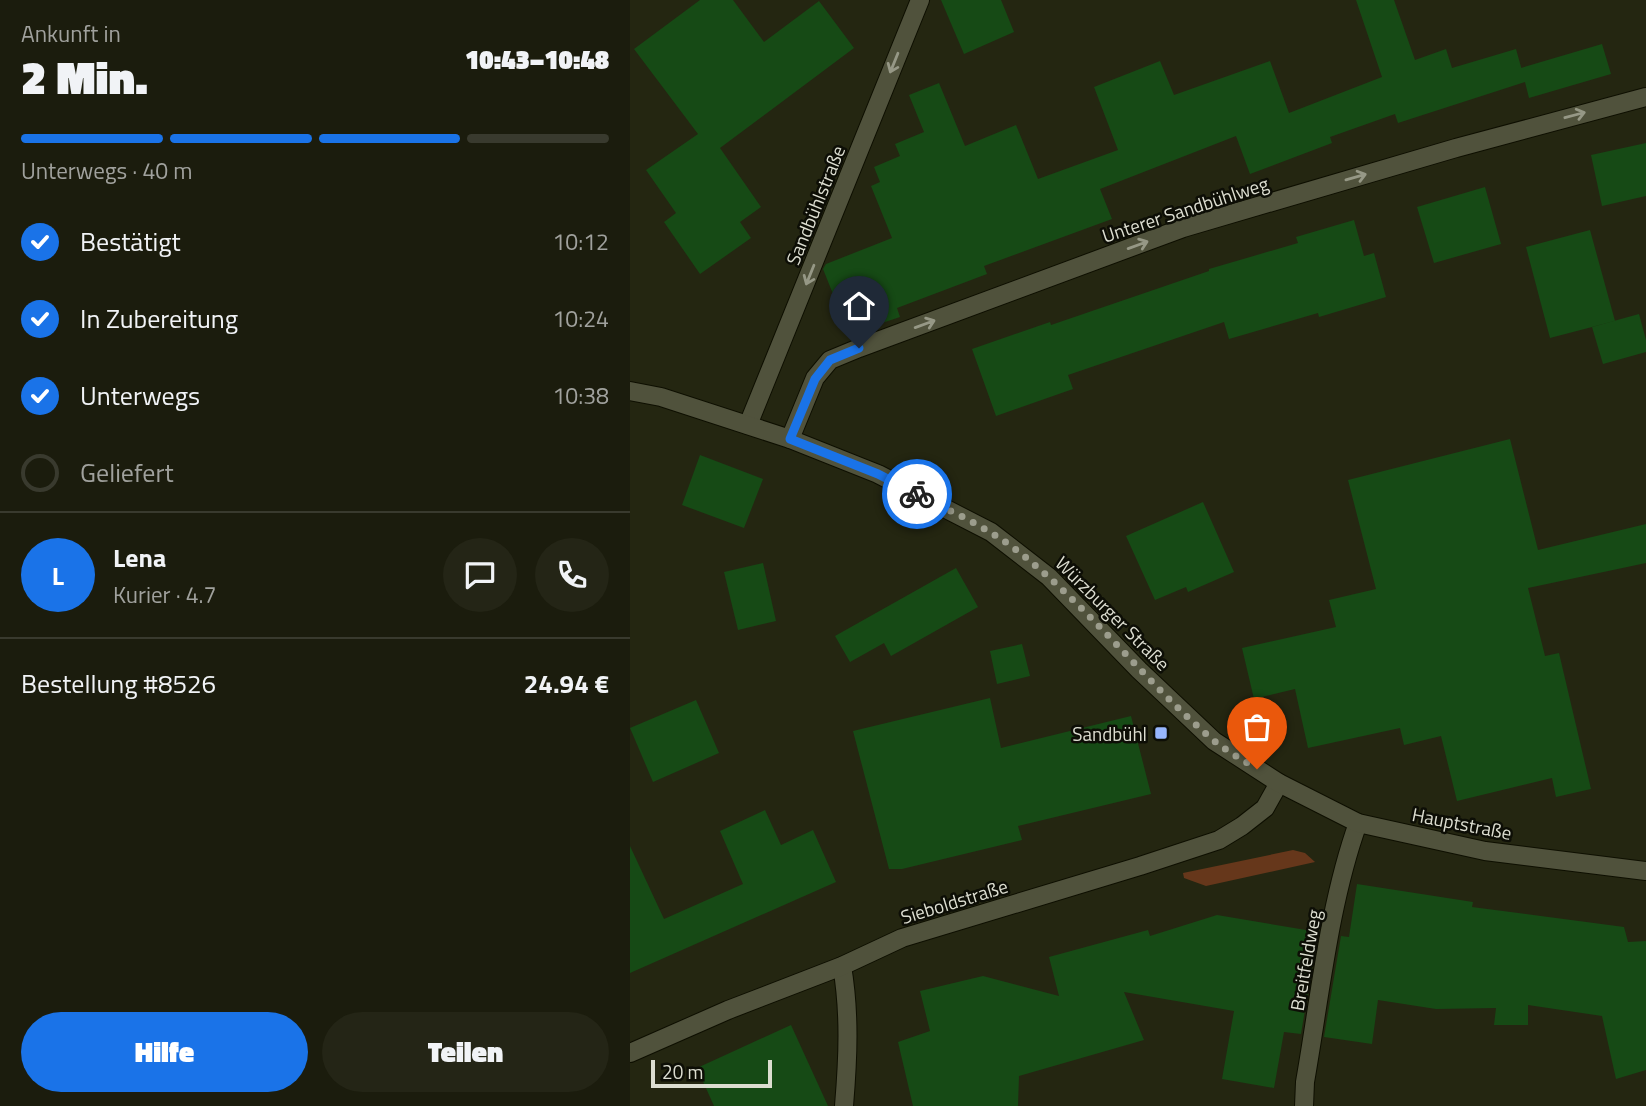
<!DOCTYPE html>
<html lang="de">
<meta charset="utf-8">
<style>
:root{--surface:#1b1c0d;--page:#242516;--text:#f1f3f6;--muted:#a0a19d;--line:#393a2e;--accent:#1a73e8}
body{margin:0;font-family:"Titillium Web",sans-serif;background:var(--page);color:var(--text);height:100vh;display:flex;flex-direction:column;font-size:26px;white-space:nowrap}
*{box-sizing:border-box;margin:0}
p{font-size:23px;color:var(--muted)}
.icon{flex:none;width:38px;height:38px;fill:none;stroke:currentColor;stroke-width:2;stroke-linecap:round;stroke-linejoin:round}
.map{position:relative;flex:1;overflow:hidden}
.sheet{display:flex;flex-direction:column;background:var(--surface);width:630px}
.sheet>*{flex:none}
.scale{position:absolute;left:21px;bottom:18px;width:121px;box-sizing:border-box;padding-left:7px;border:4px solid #dcddd0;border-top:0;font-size:19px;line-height:24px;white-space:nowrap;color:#dcddd0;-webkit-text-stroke:5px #0d0e06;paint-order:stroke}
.pin{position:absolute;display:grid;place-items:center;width:60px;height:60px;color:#fff;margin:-72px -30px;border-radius:50% 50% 50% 0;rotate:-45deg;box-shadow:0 0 7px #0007}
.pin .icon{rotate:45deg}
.courier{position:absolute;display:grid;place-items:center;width:70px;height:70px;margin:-35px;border:5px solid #1a73e8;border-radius:50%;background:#fff;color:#222;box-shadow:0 2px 9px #0007}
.headline em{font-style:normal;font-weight:800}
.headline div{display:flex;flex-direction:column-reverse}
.headline{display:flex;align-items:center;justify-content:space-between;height:119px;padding:0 21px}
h1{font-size:46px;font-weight:800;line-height:52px}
.bar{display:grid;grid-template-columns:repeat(4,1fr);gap:10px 7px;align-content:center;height:84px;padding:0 21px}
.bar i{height:9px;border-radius:5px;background:var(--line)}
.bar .on{background:var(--accent)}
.bar p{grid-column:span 4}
.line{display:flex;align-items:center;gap:18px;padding:0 21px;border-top:2px solid var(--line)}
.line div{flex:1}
.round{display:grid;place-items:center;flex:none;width:74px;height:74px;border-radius:37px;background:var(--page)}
ol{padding:0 21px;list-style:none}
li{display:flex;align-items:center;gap:21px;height:77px}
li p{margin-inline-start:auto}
li .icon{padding:7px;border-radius:50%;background:var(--accent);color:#fff;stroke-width:4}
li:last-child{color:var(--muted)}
li i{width:38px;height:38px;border:4px solid var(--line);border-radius:50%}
.primary-button{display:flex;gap:14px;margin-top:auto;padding:14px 21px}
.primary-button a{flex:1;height:80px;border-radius:42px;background:var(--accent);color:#fff;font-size:28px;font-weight:800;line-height:80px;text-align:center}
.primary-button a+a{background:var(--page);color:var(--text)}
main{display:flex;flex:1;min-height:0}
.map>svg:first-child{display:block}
.green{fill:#66371b}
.building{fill:#164a15}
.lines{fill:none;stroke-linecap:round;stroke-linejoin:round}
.minor-casing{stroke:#0e0f00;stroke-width:20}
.tertiary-casing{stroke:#0e0f00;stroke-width:20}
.minor{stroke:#50523c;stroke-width:18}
.tertiary{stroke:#50523c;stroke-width:18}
.oneway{stroke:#969886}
.done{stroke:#9c9d8d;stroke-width:7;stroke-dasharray:0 12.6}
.route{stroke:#1a73e8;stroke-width:9}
.poi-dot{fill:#97b6fd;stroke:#0d0e06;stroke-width:2.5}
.labels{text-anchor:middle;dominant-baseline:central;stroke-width:5;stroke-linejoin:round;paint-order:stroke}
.street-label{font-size:19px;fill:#dcddd0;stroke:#0d0e06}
.poi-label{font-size:19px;fill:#dcddd0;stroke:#0d0e06;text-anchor:end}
</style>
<main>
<section class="sheet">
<div class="headline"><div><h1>2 Min.</h1><p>Ankunft in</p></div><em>10:43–10:48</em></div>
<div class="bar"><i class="on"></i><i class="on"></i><i class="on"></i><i></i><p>Unterwegs · 40 m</p></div>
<ol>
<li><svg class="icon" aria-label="check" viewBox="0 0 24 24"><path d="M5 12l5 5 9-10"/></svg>Bestätigt<p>10:12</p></li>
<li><svg class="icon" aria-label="check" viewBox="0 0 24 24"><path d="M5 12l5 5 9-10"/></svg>In Zubereitung<p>10:24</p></li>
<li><svg class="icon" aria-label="check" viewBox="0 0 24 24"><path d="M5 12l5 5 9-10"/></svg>Unterwegs<p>10:38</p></li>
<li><i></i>Geliefert</li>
</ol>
<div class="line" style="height:126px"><b class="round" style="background:var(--accent);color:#fff">L</b><div><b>Lena</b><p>Kurier · 4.7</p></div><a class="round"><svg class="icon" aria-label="chat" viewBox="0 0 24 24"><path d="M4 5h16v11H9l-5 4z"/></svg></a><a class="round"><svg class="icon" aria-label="phone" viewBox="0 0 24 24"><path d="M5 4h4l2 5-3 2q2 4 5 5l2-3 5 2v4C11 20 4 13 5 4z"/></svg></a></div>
<div class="line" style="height:91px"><div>Bestellung #8526</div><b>24.94 €</b></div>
<div class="primary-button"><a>Hilfe</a><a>Teilen</a></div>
</section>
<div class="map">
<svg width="1016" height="1106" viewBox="0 0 1016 1106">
<rect width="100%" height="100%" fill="#242611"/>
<path class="green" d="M663,850L675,853L685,862L576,886L554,878L553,873Z"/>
<g class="building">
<path d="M70,0H103L134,42L189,1L224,48L90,148L131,207L110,222L121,238L70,274L34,222L46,213L16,170L68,134L4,49Z"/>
<path d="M311,0H371L384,32L334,54Z"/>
<path d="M726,0H764L785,60L816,49L822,68L886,49L893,74L891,68L972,44L981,74L899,98L895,82L768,123L765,114L700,137L702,143L620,174L606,136L470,189L482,219L354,266L357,274L267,308L270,317L240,327L234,311L213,319L193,269L196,264L262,238L241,186L250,182L244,167L270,156L265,144L294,132L279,95L309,83L335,146L386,125L408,179L488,150L464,87L530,61L544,95L640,61L659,113L752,77Z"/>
<path d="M1016,143V196L972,206L961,155Z"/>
<path d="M855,187L871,244L804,263L787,207Z"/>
<path d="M724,220L734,256L744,253L756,297L689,317L688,313L599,339L594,322L438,375L443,389L366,416L342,349L420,322L421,325L579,271V269L668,243L666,237Z"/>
<path d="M960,230L985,321L920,338L896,247Z"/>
<path d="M1009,314L1016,340V352L973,364L962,327Z"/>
<path d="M880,439L908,550L1016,524V563L898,588L915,656L929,653L961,789L926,797L922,778L827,801L811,736L774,745L770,728L678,748L665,689L624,699L612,648L706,627L699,600L746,589L718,480Z"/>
<path d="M70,455L133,479L114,528L52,505Z"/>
<path d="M573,502L604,572L558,592L556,587L525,600L496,536Z"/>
<path d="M133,563L146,621L108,630L94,572Z"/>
<path d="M326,568L348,607L261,656L254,643L220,662L205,636Z"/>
<path d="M392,644L400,676L367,684L360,651Z"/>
<path d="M360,698L371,748L501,716L521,794L388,826L392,840L272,869H259L223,731Z"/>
<path d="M66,700L89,753L23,782L0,728Z"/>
<path d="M135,810L151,845L183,830L206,882L0,973V846L34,919L113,884L90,831Z"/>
<path d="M727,884L843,902L842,907L994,927L998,942L1016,941V1070L986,1079L972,1016L898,1005V1025H864L866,1008L806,1009L748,1000L742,1044L694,1037L711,936L719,937Z"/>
<path d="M587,915L688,932L671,1034L654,1032L644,1088L592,1079L604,1011L494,992L514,1040L389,1076L388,1106H283L268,1042L300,1031L290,991L353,976L429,996L419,957L518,930L520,936Z"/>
<path d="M161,1025L198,1106H84L67,1068Z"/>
</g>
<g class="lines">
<g class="minor-casing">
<g id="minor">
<path d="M118,425L290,0"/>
<path d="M160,439L185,378L200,360L229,348L553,228L826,148L1016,97"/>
<path d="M212,966C220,1013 218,1058 214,1106"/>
<path d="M0,1053L98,1010L212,966L272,938L510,866L589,840L612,826L635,808L649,783"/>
<path d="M674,1106L675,1082C690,997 699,904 728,823"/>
</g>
</g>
<g class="tertiary-casing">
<path id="tertiary" d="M0,391L31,397L160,439L248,474L361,532L419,577L509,670L584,741L649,783L728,823L855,851L1016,871"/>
</g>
<use href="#minor" class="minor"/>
<use href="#tertiary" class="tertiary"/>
</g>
<defs><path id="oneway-shaft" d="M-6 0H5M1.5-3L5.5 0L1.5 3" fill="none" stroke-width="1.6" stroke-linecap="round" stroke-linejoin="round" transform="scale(1.75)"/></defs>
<g class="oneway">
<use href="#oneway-shaft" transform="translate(264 63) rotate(112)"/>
<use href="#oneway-shaft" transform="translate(945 115) rotate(-15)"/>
<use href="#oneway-shaft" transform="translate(726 177) rotate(-16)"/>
<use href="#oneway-shaft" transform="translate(508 245) rotate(-20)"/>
<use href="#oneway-shaft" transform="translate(180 275) rotate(112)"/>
<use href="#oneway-shaft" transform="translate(295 324) rotate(-20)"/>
</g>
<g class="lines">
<path class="done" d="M287,494C320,511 355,526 385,549C458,605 513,680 582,739C596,751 612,759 627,769"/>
<path class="route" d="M229,348L200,360L185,379L160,439L248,474L287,494"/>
</g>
<rect class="poi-dot" x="524" y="726" width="14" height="14" rx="3.5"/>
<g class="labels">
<g class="street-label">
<text transform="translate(185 205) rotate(-68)">Sandbühlstraße</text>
<text transform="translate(555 209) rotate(-18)">Unterer Sandbühlweg</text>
<text transform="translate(483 613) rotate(45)">Würzburger Straße</text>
<text transform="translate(832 823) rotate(11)">Hauptstraße</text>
<text transform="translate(324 901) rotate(-17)">Sieboldstraße</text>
<text transform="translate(675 960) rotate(-80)">Breitfeldweg</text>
</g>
<g class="poi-label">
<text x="517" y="733">Sandbühl</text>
</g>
</g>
</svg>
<div class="scale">20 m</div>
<div class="pin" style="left:627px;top:769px;background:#ea580c"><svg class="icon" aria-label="bag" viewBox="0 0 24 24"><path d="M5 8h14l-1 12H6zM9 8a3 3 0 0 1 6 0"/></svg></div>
<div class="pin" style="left:229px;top:348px;background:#1f2937"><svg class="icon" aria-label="home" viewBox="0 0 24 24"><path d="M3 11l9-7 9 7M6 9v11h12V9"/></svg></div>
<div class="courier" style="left:287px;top:494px"><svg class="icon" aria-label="bike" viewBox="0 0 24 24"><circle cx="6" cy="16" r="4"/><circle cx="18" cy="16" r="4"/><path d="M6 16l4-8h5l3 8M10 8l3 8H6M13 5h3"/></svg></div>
</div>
</main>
